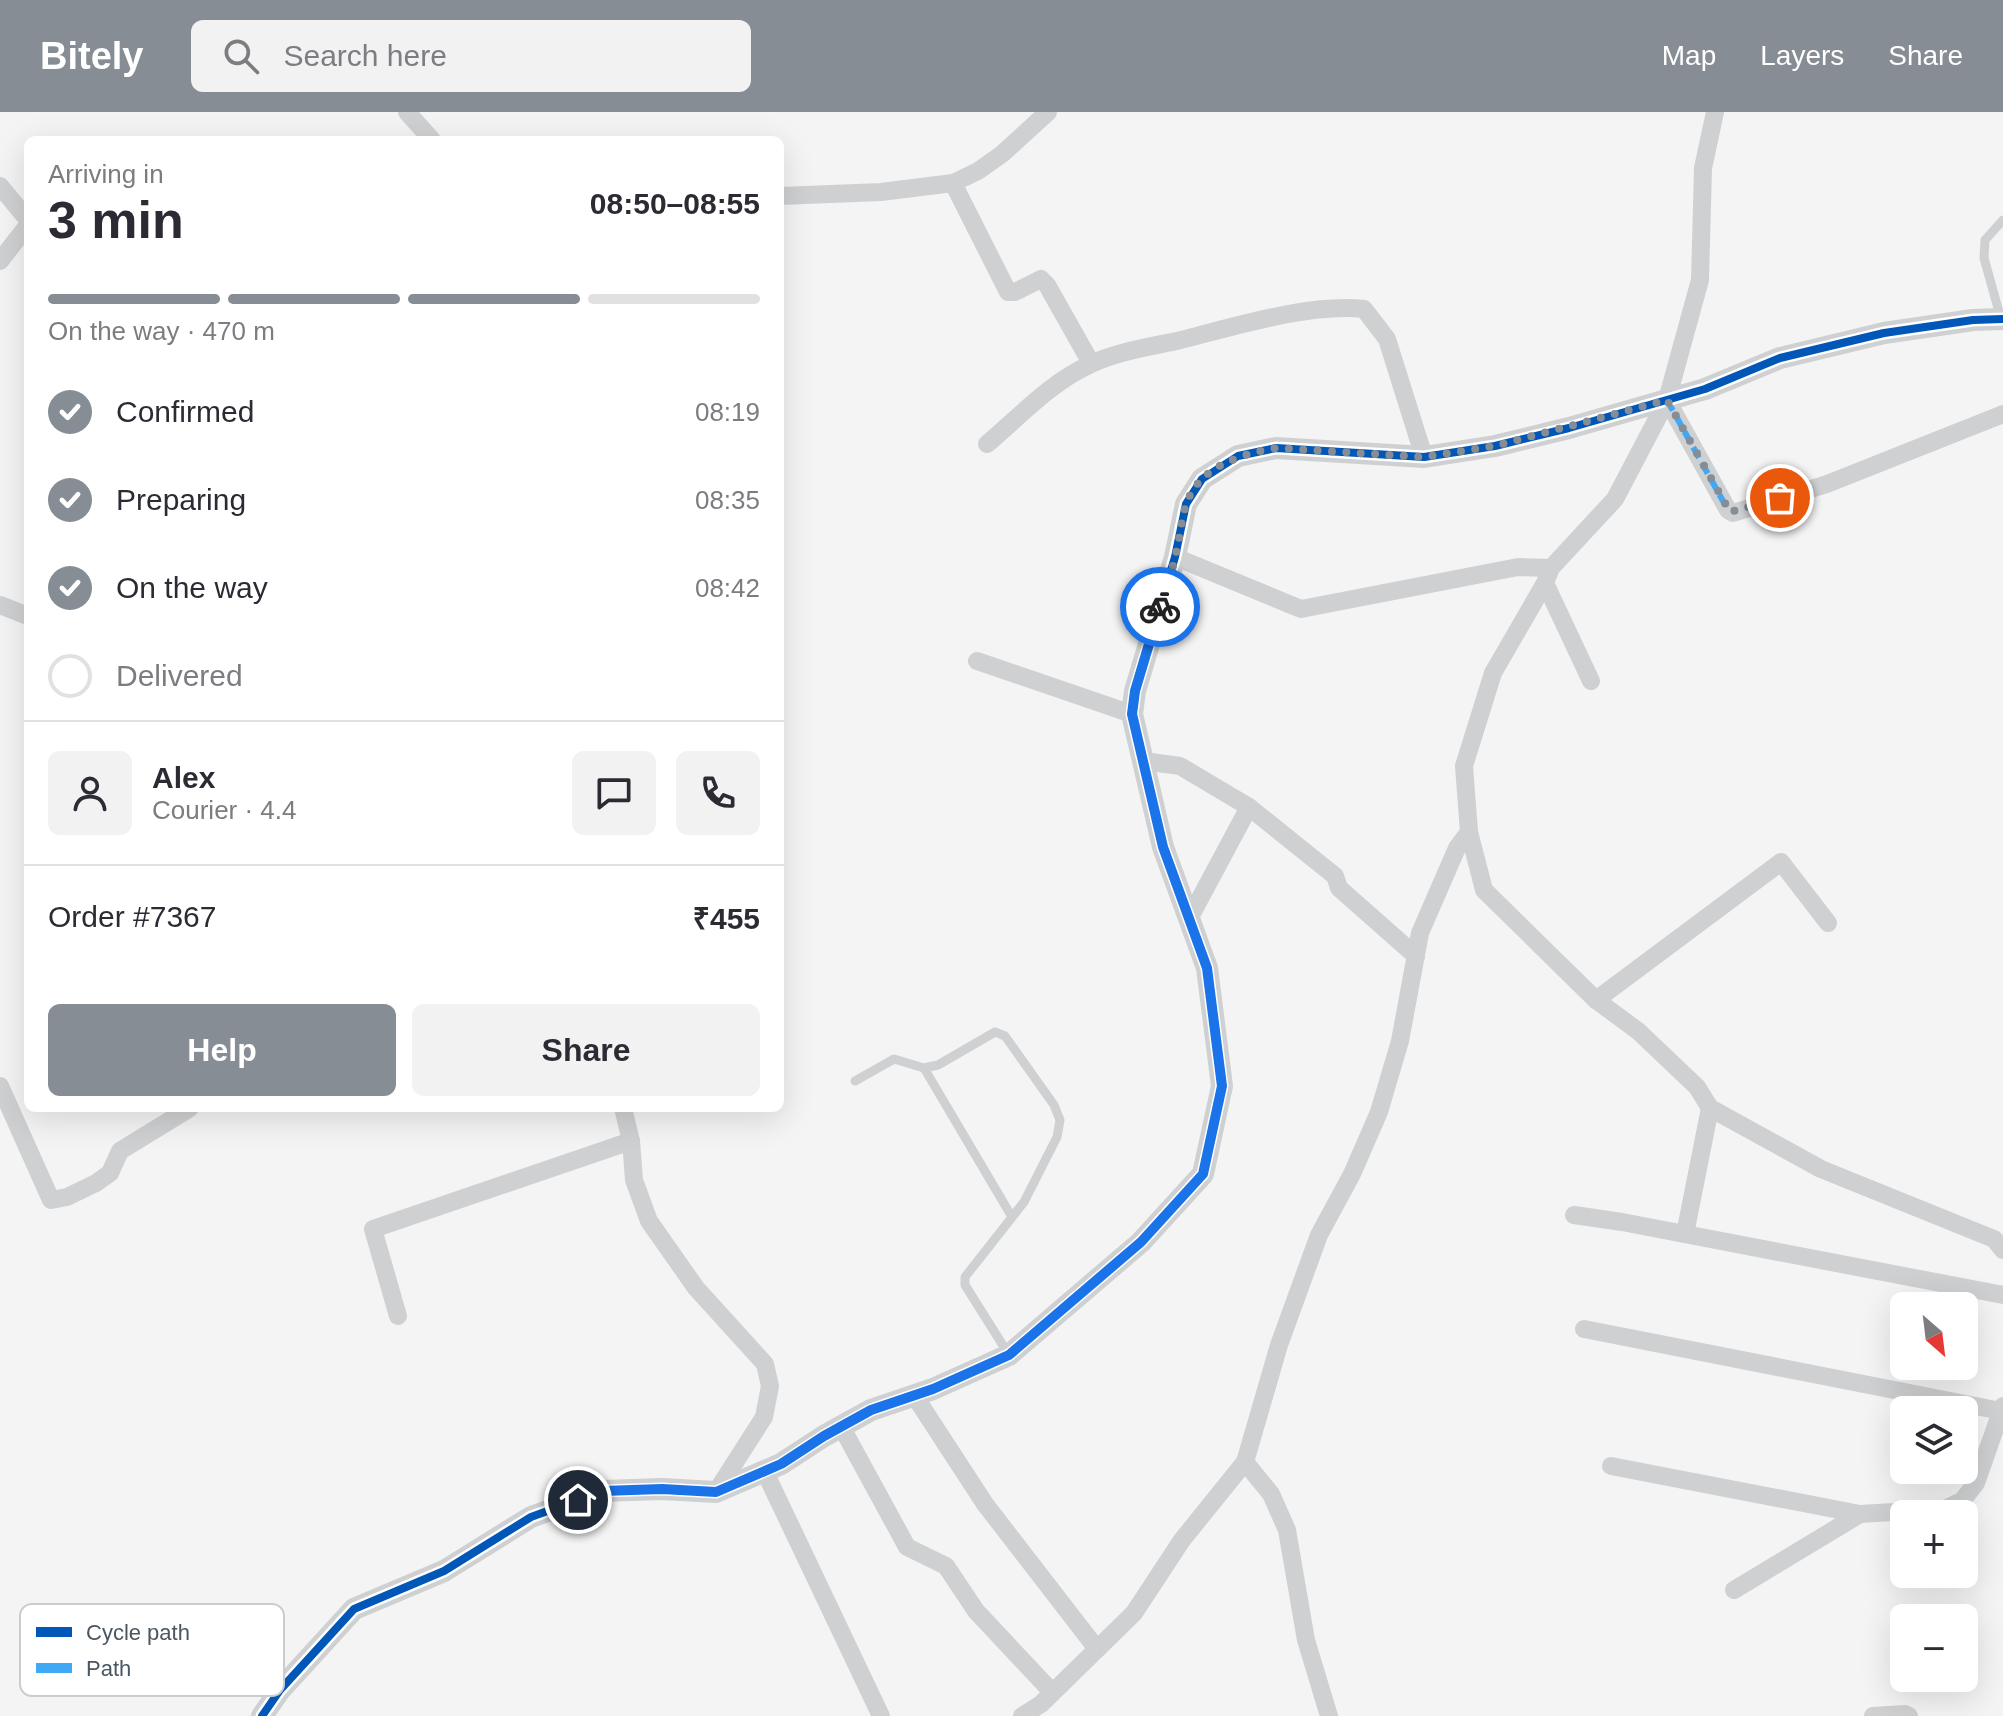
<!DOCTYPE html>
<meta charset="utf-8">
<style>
:root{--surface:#fff;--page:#f2f2f3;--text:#2b2b33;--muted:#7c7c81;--line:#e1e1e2;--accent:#868d94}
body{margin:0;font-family:Helvetica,sans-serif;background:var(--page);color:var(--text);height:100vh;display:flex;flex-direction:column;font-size:30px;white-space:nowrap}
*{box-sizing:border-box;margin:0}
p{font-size:26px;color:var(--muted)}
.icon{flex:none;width:44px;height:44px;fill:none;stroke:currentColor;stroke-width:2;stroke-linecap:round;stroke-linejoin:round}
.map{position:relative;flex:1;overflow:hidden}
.panel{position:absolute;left:24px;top:24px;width:760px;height:976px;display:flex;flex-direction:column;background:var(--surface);border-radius:12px;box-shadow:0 8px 32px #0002}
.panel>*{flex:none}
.needle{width:52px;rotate:152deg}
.fabs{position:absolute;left:1890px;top:1180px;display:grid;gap:16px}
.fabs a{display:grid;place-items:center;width:88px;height:88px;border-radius:12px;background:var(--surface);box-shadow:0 8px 32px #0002;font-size:40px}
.pin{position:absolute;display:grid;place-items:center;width:68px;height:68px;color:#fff;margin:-34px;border:4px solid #fff;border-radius:50%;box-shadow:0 2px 8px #0007}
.courier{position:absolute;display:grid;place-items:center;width:80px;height:80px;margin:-40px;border:6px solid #1a73e8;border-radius:50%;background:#fff;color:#222;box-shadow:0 2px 10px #0007}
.head em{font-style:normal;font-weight:700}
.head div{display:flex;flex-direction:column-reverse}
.head{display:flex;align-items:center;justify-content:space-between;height:136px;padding:0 24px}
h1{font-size:52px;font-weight:700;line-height:60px}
.bar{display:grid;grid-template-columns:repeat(4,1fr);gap:12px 8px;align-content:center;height:96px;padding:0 24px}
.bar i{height:10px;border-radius:6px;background:var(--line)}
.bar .current{background:var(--accent)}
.bar p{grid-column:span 4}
.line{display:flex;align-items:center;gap:20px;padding:0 24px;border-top:2px solid var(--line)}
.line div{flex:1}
.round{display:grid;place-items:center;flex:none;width:84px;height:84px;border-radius:12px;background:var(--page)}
ol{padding:0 24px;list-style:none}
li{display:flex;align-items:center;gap:24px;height:88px}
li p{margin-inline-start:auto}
li .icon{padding:8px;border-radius:50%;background:var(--accent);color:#fff;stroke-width:4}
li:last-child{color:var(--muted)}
li i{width:44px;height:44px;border:4px solid var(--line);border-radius:50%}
.cta{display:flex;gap:16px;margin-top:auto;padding:16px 24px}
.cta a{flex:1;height:92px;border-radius:12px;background:var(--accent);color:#fff;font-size:32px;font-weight:700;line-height:92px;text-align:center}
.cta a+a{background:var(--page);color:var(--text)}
header{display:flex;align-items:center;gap:48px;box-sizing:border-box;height:112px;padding:0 40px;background:var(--accent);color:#fff}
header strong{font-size:38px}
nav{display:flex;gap:44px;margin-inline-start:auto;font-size:28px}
.search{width:560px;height:72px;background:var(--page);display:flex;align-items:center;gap:20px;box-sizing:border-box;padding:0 28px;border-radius:12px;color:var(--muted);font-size:30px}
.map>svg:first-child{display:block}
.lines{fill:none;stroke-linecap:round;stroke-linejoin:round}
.service{stroke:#ced0d2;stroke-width:9}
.minor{stroke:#ced0d2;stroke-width:18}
.tertiary{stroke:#ced0d2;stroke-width:22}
.quiet{stroke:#3fa9f5;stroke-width:6;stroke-dasharray:12 6;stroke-linecap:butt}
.cycleway-casing{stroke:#fff;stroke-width:13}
.cycleway{stroke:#0057b8;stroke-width:8}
.done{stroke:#868d94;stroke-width:8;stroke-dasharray:0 14.4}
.route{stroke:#1a73e8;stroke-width:10}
.key{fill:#fff;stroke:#c9ccd0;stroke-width:2}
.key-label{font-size:22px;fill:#4a5661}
</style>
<header>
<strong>Bitely</strong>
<div class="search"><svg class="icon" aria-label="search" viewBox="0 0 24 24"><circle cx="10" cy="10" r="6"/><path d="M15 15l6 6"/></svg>Search here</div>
<nav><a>Map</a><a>Layers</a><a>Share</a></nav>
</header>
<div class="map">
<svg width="2003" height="1604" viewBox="0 0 2003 1604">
<rect width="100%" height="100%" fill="#f4f4f4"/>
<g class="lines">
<g class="service">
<path d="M2001,207L1984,146L1985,128L2003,108"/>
<path d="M924,956L1012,1105"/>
<path d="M855,969L894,947L924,956L938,953L995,920L1005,924L1054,993L1060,1008L1057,1025L1024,1090L965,1165V1173L1009,1243"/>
</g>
<g class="minor">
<path d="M407,0L432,28"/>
<path d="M1715,0L1703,56L1700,168L1667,288L1615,387L1551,456L1545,471L1493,561L1464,654L1469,720L1484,778L1596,888L1638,919L1697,975L1710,996L1821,1057L1994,1127L2003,1138"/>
<path d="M953,71L1008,180H1015L1041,167L1047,173L1091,251"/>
<path d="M0,74L28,108"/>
<path d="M780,84L881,80L953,71L978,59L1002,42L1048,0"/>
<path d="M0,149L28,113"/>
<path d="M1667,288L1728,398L1733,401L1827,372L2003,302"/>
<path d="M987,332C1019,305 1050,271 1089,253C1116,240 1148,235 1177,229C1233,215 1308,191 1364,197L1387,227L1424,345"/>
<path d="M1175,445L1301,497L1518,455L1551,456"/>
<path d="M1545,471L1591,569"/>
<path d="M0,493L28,504"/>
<path d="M977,549L1132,602"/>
<path d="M1143,649L1180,654L1249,695L1335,764L1339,776L1416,844"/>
<path d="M1189,807L1249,695"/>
<path d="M1596,888L1781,750L1828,811"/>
<path d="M0,974L51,1088L67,1085L96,1071L110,1061L120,1039L190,996"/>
<path d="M623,996L631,1029L634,1068L649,1109L696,1176L765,1252L770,1274L764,1305L716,1380"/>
<path d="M1574,1103L1622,1110L2003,1183"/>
<path d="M1685,1122L1710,996"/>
<path d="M398,1204L373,1117L631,1029"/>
<path d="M1584,1217L2001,1299"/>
<path d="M914,1283L985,1392L1097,1537"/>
<path d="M841,1314L907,1435L946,1454L976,1499L1052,1580"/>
<path d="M1245,1350L1271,1382L1287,1418L1306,1528L1329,1604"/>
<path d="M1611,1354L1860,1402L1945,1397L1962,1389L1976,1371L2003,1294"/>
<path d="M765,1360L881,1604"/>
<path d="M1734,1478L1860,1402"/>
<path d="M1022,1604L1041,1592L1134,1501L1182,1428L1245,1350L1279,1233L1319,1123L1352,1062L1379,1000L1400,929L1420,821L1457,736L1469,720"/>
<path d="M1873,1604L1905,1602L1909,1604"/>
</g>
<path class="tertiary" d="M262,1604L280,1578L354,1497L444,1459L531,1405L602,1379L662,1377L716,1380L781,1352L824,1324L871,1298L933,1277L1009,1243L1141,1130L1203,1062L1222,974L1207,856L1163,735L1132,602L1135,579L1175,445L1186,392L1202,367L1238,344L1276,336L1424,345L1495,334L1569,316L1705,277L1780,246L1884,221L1973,208L2003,207"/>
<path class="quiet" d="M1667,288L1728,398"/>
<g class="cycleway-casing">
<path id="cycleway" d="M262,1604L280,1578L354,1497L444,1459L531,1405L602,1379L662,1377L716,1380L781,1352L824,1324L871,1298L933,1277L1009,1243L1141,1130L1203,1062L1222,974L1207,856L1163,735L1132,602L1135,579L1175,445L1186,392L1202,367L1238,344L1276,336L1424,345L1495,334L1569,316L1705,277L1780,246L1884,221L1973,208L2003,207"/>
</g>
<use href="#cycleway" class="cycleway"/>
</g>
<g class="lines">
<path class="done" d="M1160,495C1166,477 1172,460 1176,441C1180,426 1181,408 1186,393C1198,355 1241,342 1276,336L1424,345L1495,334L1667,288L1730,400L1780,386"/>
<path class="route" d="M578,1388L602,1379L662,1377L716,1380L781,1352L824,1324L871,1298L933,1277L1009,1243L1141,1130L1203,1062L1222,974L1207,856L1163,735L1132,602L1135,579L1160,495"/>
</g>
<rect x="20" y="1492" width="264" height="92" rx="12" class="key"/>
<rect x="36" y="1515" width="36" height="10" fill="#0057b8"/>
<rect x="36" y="1551" width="36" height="10" fill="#3fa9f5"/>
<g class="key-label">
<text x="86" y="1528">Cycle path</text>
<text x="86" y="1564">Path</text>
</g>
</svg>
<div class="fabs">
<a><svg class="needle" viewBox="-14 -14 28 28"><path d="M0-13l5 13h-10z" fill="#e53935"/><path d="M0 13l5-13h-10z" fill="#7c7c81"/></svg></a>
<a><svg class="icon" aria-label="layers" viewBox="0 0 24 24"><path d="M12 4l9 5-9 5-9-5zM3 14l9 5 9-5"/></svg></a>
<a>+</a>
<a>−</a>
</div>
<div class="pin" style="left:1780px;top:386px;background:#ea580c"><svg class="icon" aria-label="bag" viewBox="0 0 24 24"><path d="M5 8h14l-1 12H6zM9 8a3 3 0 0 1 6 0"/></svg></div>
<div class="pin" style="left:578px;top:1388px;background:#1f2937"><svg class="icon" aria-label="home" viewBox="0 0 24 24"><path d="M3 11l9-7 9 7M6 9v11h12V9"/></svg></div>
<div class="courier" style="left:1160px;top:495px"><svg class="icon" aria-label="bike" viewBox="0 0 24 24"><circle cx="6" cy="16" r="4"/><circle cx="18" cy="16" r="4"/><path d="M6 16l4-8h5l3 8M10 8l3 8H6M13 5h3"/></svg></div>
<section class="panel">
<div class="head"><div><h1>3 min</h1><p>Arriving in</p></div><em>08:50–08:55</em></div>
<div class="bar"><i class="current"></i><i class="current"></i><i class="current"></i><i></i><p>On the way · 470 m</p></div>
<ol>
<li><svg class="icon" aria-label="check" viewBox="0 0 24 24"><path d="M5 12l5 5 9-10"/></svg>Confirmed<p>08:19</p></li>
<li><svg class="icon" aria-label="check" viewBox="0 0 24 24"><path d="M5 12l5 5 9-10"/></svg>Preparing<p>08:35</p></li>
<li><svg class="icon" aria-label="check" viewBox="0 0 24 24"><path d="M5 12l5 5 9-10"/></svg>On the way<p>08:42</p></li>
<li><i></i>Delivered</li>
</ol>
<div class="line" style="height:144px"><a class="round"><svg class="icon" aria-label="person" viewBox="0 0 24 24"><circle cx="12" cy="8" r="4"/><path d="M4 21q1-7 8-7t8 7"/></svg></a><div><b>Alex</b><p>Courier · 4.4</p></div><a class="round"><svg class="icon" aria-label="chat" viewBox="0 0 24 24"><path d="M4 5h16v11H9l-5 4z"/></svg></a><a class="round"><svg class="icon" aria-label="phone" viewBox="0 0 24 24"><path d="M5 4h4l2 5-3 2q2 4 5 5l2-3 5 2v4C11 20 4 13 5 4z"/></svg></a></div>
<div class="line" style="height:104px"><div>Order #7367</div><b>₹455</b></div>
<div class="cta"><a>Help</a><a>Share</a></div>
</section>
</div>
